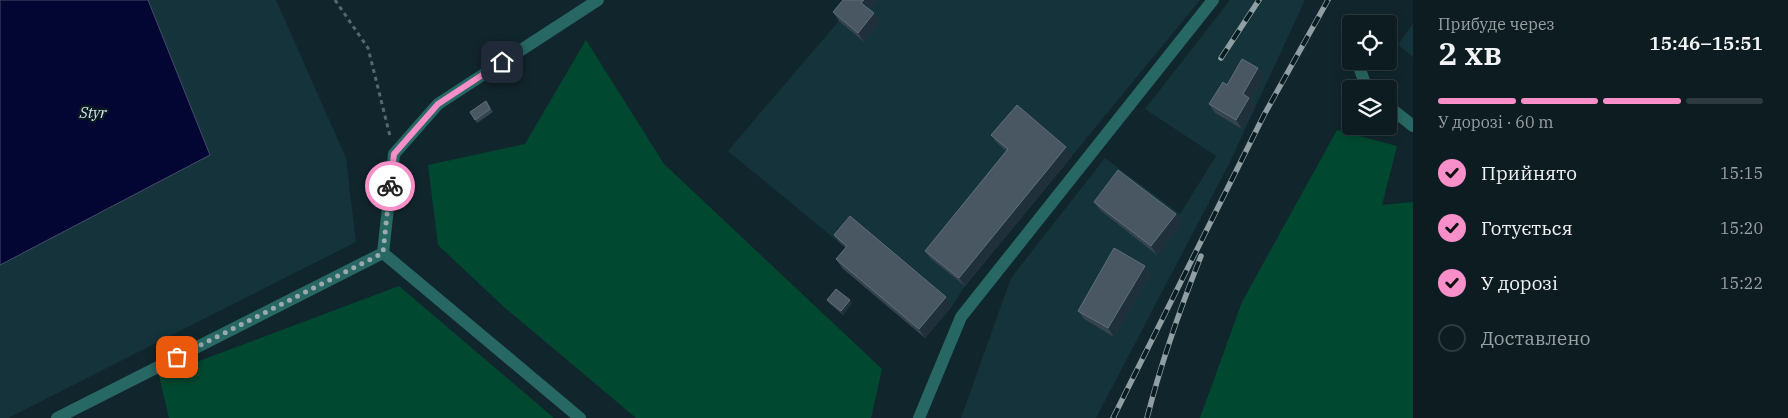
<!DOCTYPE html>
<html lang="uk">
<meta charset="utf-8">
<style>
:root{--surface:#0d1c21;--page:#16252a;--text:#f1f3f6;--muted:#9aa1a5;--line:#2d3a3f;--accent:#f98fc9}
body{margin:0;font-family:"IBM Plex Serif",serif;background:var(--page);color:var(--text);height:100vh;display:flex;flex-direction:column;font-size:19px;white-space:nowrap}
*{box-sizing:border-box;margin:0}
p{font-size:16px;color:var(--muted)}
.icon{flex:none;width:28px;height:28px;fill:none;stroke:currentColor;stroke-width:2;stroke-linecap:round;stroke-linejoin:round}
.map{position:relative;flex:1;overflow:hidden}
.drawer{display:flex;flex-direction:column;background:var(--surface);width:375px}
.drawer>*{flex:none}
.tools{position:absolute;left:1342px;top:15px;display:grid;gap:10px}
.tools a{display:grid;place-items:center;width:55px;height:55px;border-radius:5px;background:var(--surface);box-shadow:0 2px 12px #0003,0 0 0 1px var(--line);font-size:25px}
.pin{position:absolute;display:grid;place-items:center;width:42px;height:42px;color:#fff;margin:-21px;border-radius:10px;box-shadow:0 2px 8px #0006}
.courier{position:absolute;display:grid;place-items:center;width:50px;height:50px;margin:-25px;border:4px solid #f98fc9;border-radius:50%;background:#fff;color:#222;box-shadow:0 1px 6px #0007}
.summary em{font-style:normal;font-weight:600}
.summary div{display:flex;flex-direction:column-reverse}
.summary{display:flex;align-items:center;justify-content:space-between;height:85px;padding:0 25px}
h1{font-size:32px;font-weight:600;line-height:38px}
.bar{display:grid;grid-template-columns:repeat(4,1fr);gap:8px 5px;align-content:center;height:60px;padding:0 25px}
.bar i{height:6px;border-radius:4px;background:var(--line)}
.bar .on{background:var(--accent)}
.bar p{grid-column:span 4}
ol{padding:0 25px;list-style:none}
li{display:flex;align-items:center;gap:15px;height:55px}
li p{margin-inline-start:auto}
li .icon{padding:5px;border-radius:50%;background:var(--accent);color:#111;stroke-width:4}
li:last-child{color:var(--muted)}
li i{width:28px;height:28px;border:2px solid var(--line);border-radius:50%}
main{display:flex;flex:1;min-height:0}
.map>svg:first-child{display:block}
.built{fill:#14333a}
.green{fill:#004930}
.water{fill:#030632;stroke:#464c6c}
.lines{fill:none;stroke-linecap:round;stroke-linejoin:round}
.path{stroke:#55686d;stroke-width:3;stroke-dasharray:4 4;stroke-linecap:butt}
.minor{stroke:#286864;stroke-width:12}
.rail-casing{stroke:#8f9fa4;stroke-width:5.5}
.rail{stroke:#081d22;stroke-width:4;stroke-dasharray:11;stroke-linecap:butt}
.wall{fill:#35444f}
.shaded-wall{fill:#1f303a}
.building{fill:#485761;stroke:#606f78}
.done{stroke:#9aaaae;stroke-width:5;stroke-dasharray:0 9}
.route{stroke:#f98fc9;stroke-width:6}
.labels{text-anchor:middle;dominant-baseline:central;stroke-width:4.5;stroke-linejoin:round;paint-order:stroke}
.water-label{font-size:15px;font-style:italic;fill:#d9e0f0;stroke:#081d22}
</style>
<main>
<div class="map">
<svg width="1413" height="418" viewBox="0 0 1413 418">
<rect width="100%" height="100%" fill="#11262c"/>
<g class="built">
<path d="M0,0H276L346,158L356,242L8,418H0Z"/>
<path d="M854,0H1200L965,286L952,306L853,254L728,151L855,2Z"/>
<path d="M1230,0H1305L1229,164L1096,418H961L1011,278L1105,158L1180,214L1216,156L1145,109Z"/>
<path d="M1413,23V57L1398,45Z"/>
</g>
<g class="green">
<path d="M586,40L664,164L882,369L871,418H636L504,307L438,245L428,165L525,144Z"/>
<path d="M1337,130L1397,146L1382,205L1413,202V418H1200L1242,302Z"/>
<path d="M399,286L554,418H169L159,376Z"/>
</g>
<path class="water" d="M0,0H148L210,155L0,265Z"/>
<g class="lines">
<path class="path" d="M335,0L368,48L390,136"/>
<g class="minor">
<path d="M1360,61L1358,64L1367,89"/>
<path d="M1389,107L1413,126"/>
<path d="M57,418L383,253"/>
<path d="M580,418L383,253L394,154L438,104L598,0"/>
<path d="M919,418L961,317L1213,0"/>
</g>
<g class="rail-casing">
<g id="rail">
<path d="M1221,58L1259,0"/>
<path d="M1113,418L1264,115L1328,0"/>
<path d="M1147,418C1161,363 1180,309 1201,256"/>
</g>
</g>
<use href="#rail" class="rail"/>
</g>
<g class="wall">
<path d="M843,0H877L869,9L880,22L864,42L839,21L833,12Z"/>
<path d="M1258,68L1264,77L1251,100L1255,107L1242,129L1215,113L1209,104L1227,85Z"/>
<path d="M486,101L493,112L477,123L470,112Z"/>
<path d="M991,135L1072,156L965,286L931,259L925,251L1006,151L997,143Z"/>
<path d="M1094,202L1176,214L1182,223L1157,255L1100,210Z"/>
<path d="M834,235L946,297L952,306L925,338L842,268L836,259L846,248L840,243Z"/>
<path d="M1151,274L1114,337L1084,319L1078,311Z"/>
<path d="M827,300L852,303L843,315L829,303Z"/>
</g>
<g class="shaded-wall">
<path d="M864,0H877L867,11L861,3Z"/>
<path d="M874,13L880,22L864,42L858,33Z"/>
<path d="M1258,68L1264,77L1251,100L1255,107L1242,129L1236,120L1243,94Z"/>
<path d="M1066,147L1072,156L965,286L959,278Z"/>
<path d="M1176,214L1182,223L1157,255L1151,246Z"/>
<path d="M1145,266L1151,274L1114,337L1108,328Z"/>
<path d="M946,297L952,306L925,338L919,329Z"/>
<path d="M850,300L852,303L843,315L841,311Z"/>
</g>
<g class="building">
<path d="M843,0H864L861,3L874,13L858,33L833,12Z"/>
<path d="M1242,59L1258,68L1243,94L1249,98L1236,120L1209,104L1223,82L1227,85Z"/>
<path d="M486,101L490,109L475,120L470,112Z"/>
<path d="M1017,105L1066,147L959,278L925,251L1008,149L991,135Z"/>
<path d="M1118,170L1176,214L1151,246L1094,202Z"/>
<path d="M850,216L946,297L919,329L836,259L847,246L834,235Z"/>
<path d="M1114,248L1145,266L1108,328L1078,311Z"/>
<path d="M836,289L850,300L841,311L827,300Z"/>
</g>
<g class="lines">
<path class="done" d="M177,357L383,253L390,186"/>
<path class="route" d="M390,186L394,154L438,104L502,62"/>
</g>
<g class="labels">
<g class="water-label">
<text x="93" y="112">Styr</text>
</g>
</g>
</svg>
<div class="tools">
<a><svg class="icon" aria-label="locate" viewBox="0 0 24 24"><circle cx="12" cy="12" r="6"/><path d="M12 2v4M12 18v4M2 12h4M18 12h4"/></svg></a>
<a><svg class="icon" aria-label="layers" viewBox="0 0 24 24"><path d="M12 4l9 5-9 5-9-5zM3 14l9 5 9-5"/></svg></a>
</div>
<div class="pin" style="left:177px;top:357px;background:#ea580c"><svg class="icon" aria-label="bag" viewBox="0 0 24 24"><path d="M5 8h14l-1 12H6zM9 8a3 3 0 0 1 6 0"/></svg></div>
<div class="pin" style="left:502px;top:62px;background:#1f2937"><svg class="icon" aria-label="home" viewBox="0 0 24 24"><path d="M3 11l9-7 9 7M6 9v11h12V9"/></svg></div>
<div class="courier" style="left:390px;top:186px"><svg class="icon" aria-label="bike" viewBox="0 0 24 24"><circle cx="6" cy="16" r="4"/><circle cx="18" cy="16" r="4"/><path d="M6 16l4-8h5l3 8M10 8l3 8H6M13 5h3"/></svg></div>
</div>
<section class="drawer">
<div class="summary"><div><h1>2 хв</h1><p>Прибуде через</p></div><em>15:46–15:51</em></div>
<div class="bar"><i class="on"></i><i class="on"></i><i class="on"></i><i></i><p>У дорозі · 60 m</p></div>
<ol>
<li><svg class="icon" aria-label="check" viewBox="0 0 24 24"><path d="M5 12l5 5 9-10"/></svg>Прийнято<p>15:15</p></li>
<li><svg class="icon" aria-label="check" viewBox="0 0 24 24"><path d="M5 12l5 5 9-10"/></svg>Готується<p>15:20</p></li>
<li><svg class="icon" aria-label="check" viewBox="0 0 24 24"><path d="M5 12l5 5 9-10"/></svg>У дорозі<p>15:22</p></li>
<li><i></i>Доставлено</li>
</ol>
</section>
</main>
